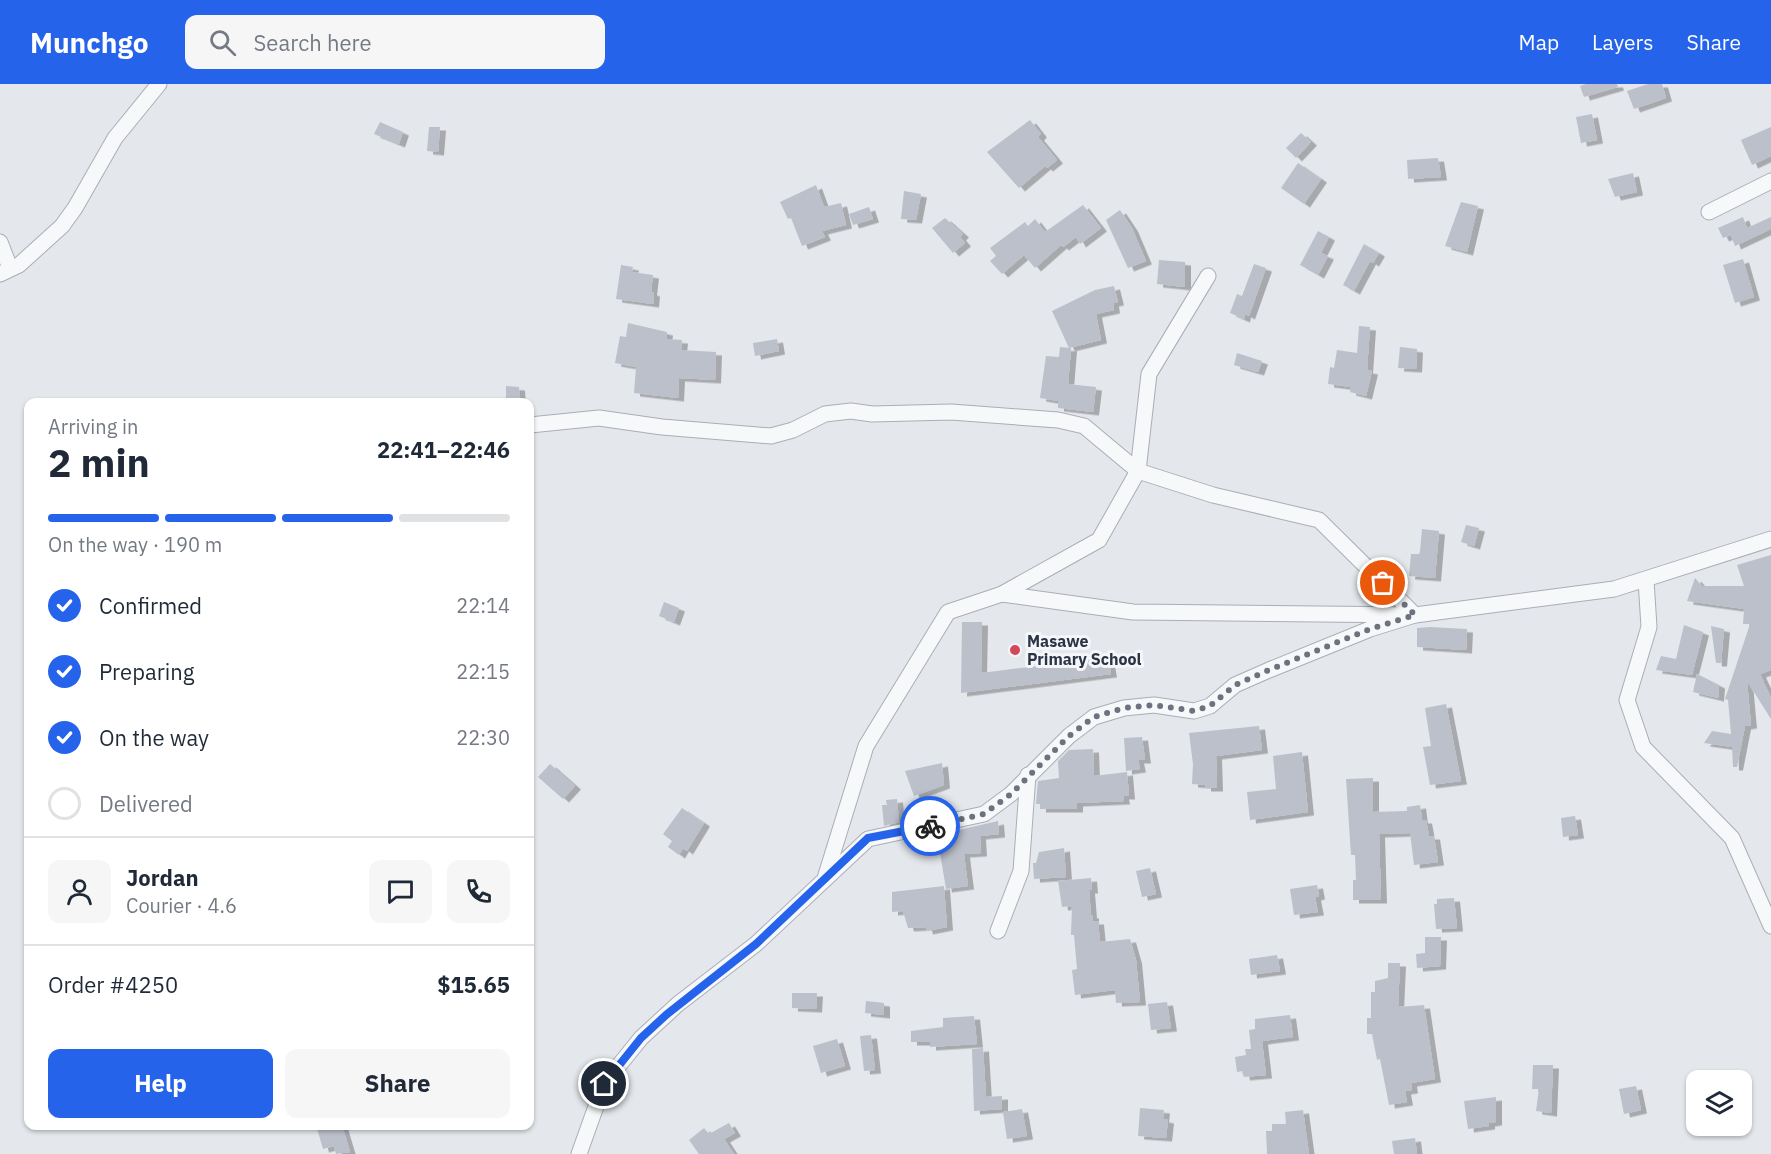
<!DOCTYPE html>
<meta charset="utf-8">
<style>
:root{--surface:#fff;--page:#f6f6f7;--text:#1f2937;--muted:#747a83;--line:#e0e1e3;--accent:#2563eb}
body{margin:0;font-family:"IBM Plex Sans",sans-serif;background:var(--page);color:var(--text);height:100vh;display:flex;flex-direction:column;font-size:22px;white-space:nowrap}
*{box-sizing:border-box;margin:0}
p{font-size:20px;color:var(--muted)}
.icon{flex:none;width:33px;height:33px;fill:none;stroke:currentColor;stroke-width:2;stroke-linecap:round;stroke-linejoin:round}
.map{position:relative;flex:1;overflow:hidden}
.sheet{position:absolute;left:24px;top:314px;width:510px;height:732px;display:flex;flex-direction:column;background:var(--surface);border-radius:12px;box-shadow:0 2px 4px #0004}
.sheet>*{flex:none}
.tools{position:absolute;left:1686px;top:986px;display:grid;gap:12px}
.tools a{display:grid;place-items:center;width:66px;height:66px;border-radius:12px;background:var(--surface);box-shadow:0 2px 4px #0004;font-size:30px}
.pin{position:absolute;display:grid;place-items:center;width:51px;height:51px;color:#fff;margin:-26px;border:3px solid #fff;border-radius:50%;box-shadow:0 2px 6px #0007}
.courier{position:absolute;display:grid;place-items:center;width:60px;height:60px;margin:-30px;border:4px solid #2563eb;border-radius:50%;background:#fff;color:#222;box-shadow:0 2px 8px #0007}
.summary em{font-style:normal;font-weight:700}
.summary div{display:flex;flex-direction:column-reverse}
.summary{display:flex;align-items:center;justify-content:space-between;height:102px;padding:0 24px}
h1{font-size:39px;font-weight:700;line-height:45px}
.bar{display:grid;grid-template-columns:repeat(4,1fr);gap:9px 6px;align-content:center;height:72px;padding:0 24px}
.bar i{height:8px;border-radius:4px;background:var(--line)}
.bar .on{background:var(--accent)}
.bar p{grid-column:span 4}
.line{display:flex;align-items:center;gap:15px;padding:0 24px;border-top:2px solid var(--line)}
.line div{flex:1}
.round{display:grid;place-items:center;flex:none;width:63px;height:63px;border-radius:12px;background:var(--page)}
ol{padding:0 24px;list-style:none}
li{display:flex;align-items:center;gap:18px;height:66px}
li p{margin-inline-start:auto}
li .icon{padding:6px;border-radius:50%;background:var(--accent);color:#fff;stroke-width:4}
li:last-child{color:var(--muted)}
li i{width:33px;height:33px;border:3px solid var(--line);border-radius:50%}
.button{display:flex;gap:12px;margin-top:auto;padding:12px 24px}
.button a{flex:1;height:69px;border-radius:12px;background:var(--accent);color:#fff;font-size:24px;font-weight:700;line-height:69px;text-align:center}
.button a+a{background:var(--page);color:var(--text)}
header{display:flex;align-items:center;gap:36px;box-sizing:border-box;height:84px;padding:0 30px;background:var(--accent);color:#fff}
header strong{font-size:28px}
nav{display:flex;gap:33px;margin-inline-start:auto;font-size:21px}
.search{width:420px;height:54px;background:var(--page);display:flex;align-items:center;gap:15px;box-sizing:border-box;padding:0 21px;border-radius:12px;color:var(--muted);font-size:22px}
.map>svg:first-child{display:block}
.building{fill:#bbc0ca;filter:url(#shadow)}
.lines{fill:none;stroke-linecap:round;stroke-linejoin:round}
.minor-casing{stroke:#a9aeb7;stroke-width:17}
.minor{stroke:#f7f8fa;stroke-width:15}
.done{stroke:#6c737f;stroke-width:6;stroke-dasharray:0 10.8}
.route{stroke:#2563eb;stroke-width:8}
.poi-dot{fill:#d1495b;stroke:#f4f6f9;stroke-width:2}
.labels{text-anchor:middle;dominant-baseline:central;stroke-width:6;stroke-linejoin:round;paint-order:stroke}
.poi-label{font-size:16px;font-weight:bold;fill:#2b3445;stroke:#f4f6f9;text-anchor:start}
</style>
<header>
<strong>Munchgo</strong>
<div class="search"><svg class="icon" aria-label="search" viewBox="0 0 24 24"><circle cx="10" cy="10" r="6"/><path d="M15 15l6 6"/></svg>Search here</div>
<nav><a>Map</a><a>Layers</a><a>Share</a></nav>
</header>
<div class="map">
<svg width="1771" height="1070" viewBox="0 0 1771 1070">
<defs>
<filter id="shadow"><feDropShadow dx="6" dy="3.5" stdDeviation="0" flood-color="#0004"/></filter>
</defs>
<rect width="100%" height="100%" fill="#e4e7ec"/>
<g class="building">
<path d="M1586,0H1617L1618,3L1584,13L1580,2Z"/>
<path d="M1648,0H1662L1666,14L1634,25L1627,7Z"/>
<path d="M1592,30L1597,56L1581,59L1576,33Z"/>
<path d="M1030,36L1041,50L1038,53L1057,76L1047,84L1045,82L1019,104L987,68Z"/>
<path d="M380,38L403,48L399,60L374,50Z"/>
<path d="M429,43H440L438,68L427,67Z"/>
<path d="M1771,43V72L1752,81L1741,56Z"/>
<path d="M1301,49L1311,58L1296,74L1286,64Z"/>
<path d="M1438,74L1441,93L1408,95L1407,76Z"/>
<path d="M1298,79L1321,95L1304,120L1281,104Z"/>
<path d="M1633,89L1637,108L1615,113L1608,95Z"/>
<path d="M816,101L824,123L841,119L846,141L822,147L825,153L802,162L791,134L788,135L780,118Z"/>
<path d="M904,107L921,110L916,136L901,135Z"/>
<path d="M1461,118L1478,122L1467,168L1445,162Z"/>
<path d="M1083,121L1101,144L1080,160L1076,153L1063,163L1061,161L1035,184L1024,171L1002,190L990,177L996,172L990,164L1025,138L1028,142L1035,135L1045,148Z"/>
<path d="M869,123L873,135L853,141L849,130Z"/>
<path d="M1120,126L1132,144L1146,177L1128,184L1106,136Z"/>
<path d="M1743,133L1747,144L1771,133V145L1735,162L1731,151L1723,154L1718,144Z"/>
<path d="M945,134L963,150L960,153L965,159L953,169L932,144Z"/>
<path d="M1318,147L1329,153L1321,169L1328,172L1318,191L1300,181Z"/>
<path d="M1364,160L1379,169L1373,179L1370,177L1354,207L1343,201Z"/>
<path d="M1743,175L1754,213L1735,219L1723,181Z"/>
<path d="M1159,176L1185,178V203L1157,200Z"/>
<path d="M1254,180L1266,184L1249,232L1245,230L1244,235L1230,229L1237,210L1242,212Z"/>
<path d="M621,181L633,183L632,188L653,191L651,208L654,209L653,220L616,215Z"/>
<path d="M1114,202L1118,218L1113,219L1114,226L1096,230L1101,256L1069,264L1052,227L1095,206Z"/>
<path d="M628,239L667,248L666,255L682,256L681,266L716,268L715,296L679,294L678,314L634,309L636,283L615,279L620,252L626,253Z"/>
<path d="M1359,242L1370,243L1367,286L1372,287L1366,312L1350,308L1351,303L1328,300L1330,283L1334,284L1337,266L1357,269Z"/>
<path d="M777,255L779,267L755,272L753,259Z"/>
<path d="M1060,263L1071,264L1068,300L1096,303L1093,328L1058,324V317L1040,314L1046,272L1059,273Z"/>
<path d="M1400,263L1417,265L1416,285L1398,284Z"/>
<path d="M1237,269L1262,277L1258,288L1234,281Z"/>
<path d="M506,302L519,303L520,318H506Z"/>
<path d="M1466,441L1479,444L1474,462L1461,458Z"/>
<path d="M1422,445L1439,447L1435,494L1409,492L1411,470H1419L1420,468Z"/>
<path d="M1771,471V586L1760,590L1771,614V635L1747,597L1751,641L1745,642L1737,683H1733L1732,663L1704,659L1712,647L1731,650L1728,616L1725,615L1750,540H1743L1744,525L1687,517L1695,494L1702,502H1744L1737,481Z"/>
<path d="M664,518L679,524L674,538L659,532Z"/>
<path d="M962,538H982L981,589L1108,573L1111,590L961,609Z"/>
<path d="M1684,541L1703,548L1692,591L1656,586L1661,572L1676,575Z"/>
<path d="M1711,542L1724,545L1721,579H1716Z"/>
<path d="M1430,543L1467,545L1466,566L1417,563V544Z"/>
<path d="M1697,590L1719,601L1718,614L1693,608Z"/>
<path d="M1446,620L1461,697L1430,701L1423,663L1431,662L1425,624Z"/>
<path d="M1259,642L1262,666L1216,672L1217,704H1205V701L1192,700L1193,680L1189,649Z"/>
<path d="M1142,653L1145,676H1138L1140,685L1126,687L1124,654Z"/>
<path d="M1093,665L1094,692L1127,688L1129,712H1123L1124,717L1077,719V725H1040V720H1036L1038,697L1059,694L1058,677L1069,666Z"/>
<path d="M1302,668L1308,728L1250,736L1247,708L1276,705L1273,672Z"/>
<path d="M942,679L944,701L914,712L905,687Z"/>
<path d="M550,680L575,702L563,715L538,693Z"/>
<path d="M1373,694V728L1407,727V723L1420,721L1422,736H1426L1429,752H1434L1438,778L1414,781L1410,749L1379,750L1381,816H1353V796H1356L1355,771H1351L1346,695Z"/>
<path d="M897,715L899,738L884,742L882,721H887L886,716Z"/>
<path d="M682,724L704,739L687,767L683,764L679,771L668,763L672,757L663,750Z"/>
<path d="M1575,732L1578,751L1563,753L1561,734Z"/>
<path d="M998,737L999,750L980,752L981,769L964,770L968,802L946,805L937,751Z"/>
<path d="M1064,764L1066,793L1034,795L1033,779H1036L1039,768Z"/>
<path d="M1150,784L1156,810L1142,813L1136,787Z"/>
<path d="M1091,794L1092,806H1089L1091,831H1093V837H1098L1100,858L1130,855L1136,876L1140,918L1116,919L1115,906L1075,911L1072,886L1077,885L1074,851H1071L1072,822L1062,823L1058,797Z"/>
<path d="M1317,801L1319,812L1315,813L1318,828L1294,831L1290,805Z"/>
<path d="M944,802L947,843L927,847L926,843L908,844L903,827L892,828V808Z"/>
<path d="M1454,814L1457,844L1436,845L1434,820H1437V815Z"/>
<path d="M1425,853H1441L1440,882L1417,884L1416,870L1425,869Z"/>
<path d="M1277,871L1280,887L1251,891L1249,875Z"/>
<path d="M1388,879H1400L1398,923L1424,921L1435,995L1411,999L1412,1006L1405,1007L1407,1018L1389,1021L1380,975L1377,976L1372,950H1367V934H1371V908H1375V897L1388,894Z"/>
<path d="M792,909H817L816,925L792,924Z"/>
<path d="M866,917L884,919V931L865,929Z"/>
<path d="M1167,918L1171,944L1151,946L1148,920Z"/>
<path d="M1290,931L1293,953L1262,957L1266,991L1244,993L1243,987L1237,988L1235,973L1246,971L1245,965H1251L1249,946L1255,945V935Z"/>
<path d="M974,932L977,960L930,963V958H911V947L943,943V934Z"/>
<path d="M871,951L875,986L864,987L860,952Z"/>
<path d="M837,955L845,982L821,989L813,962Z"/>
<path d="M983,964L986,1013L1002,1012V1025L974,1027L972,965Z"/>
<path d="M1533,981H1553L1551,1029L1536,1027L1539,1005H1532Z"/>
<path d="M1636,1002L1641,1026L1624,1030L1619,1005Z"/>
<path d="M1496,1013V1038L1489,1039V1042L1468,1045L1464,1017Z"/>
<path d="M1140,1024L1164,1026L1163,1035L1168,1036L1166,1054L1138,1052Z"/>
<path d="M1022,1025L1027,1052L1007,1055L1003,1028Z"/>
<path d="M1303,1026L1309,1070H1267L1266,1047H1272V1040H1286L1285,1028Z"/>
<path d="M729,1039L735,1049L724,1055L734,1070H699L689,1056L704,1044L709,1050Z"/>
<path d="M316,1041H342L350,1068L336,1070L334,1062L323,1065Z"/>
<path d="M1415,1054L1417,1070H1394L1392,1057Z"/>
</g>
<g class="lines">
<g class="minor-casing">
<g id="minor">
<path d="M1709,128L1771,97"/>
<path d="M0,158L10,184"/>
<path d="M0,190L19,181L62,142L75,124L115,54L159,0"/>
<path d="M530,341L599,334L662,343L771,352L793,346L825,330L851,327L872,330L951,328L1058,336L1084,342L1138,387L1213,411L1319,436L1415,531L1370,545L1269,586L1235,601L1210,622L1194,627L1154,621L1124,624L1094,633L1069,652L1011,710L984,730L868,755L756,860L678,920L641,954L604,1000L579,1070"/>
<path d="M1646,496L1649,543L1627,616L1643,663L1732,754L1771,842"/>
<path d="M1002,510L1133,528L1415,531L1614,505L1771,455"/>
<path d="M826,791L866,662L948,528L1002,510L1099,456L1138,387L1149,290L1208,192"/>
<path d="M998,847L1021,787L1028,691"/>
</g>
</g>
<use href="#minor" class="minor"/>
</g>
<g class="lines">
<path class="done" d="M930,742L984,730L1011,710L1069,652L1094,633L1124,624L1154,621L1194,627L1210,622L1235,601L1269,586L1370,545L1415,531L1383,499"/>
<path class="route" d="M604,1000L641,954L666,931L756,860L868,754L930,742"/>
</g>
<circle class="poi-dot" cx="1015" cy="566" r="6"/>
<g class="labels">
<g class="poi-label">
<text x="1027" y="557">Masawe<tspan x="1027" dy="18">Primary School</tspan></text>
</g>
</g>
</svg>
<div class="tools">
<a><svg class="icon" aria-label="layers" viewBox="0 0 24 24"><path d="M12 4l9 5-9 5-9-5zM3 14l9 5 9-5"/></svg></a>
</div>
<div class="pin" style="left:1383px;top:499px;background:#ea580c"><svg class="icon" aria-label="bag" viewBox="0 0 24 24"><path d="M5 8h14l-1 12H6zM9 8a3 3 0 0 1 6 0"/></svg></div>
<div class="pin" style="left:604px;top:1000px;background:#1f2937"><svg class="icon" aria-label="home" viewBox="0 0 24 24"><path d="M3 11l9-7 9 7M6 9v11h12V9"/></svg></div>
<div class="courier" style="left:930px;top:742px"><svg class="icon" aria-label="bike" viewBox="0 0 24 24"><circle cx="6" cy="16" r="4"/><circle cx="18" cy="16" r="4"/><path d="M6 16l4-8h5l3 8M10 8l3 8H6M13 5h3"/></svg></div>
<section class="sheet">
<div class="summary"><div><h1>2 min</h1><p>Arriving in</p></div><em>22:41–22:46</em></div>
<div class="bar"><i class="on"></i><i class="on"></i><i class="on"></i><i></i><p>On the way · 190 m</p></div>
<ol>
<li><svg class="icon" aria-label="check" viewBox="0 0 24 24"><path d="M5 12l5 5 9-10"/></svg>Confirmed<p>22:14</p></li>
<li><svg class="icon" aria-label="check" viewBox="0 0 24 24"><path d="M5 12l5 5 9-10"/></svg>Preparing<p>22:15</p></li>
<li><svg class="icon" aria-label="check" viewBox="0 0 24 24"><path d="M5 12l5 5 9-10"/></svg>On the way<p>22:30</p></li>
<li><i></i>Delivered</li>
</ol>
<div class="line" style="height:108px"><a class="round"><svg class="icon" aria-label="person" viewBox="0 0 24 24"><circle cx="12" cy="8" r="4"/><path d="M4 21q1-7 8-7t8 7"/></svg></a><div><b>Jordan</b><p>Courier · 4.6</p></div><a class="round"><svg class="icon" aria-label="chat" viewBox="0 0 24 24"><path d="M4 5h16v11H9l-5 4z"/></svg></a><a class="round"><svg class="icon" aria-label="phone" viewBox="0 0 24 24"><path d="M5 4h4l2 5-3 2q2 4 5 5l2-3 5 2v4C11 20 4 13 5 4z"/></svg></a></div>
<div class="line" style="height:78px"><div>Order #4250</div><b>$15.65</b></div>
<div class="button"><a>Help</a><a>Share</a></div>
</section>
</div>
